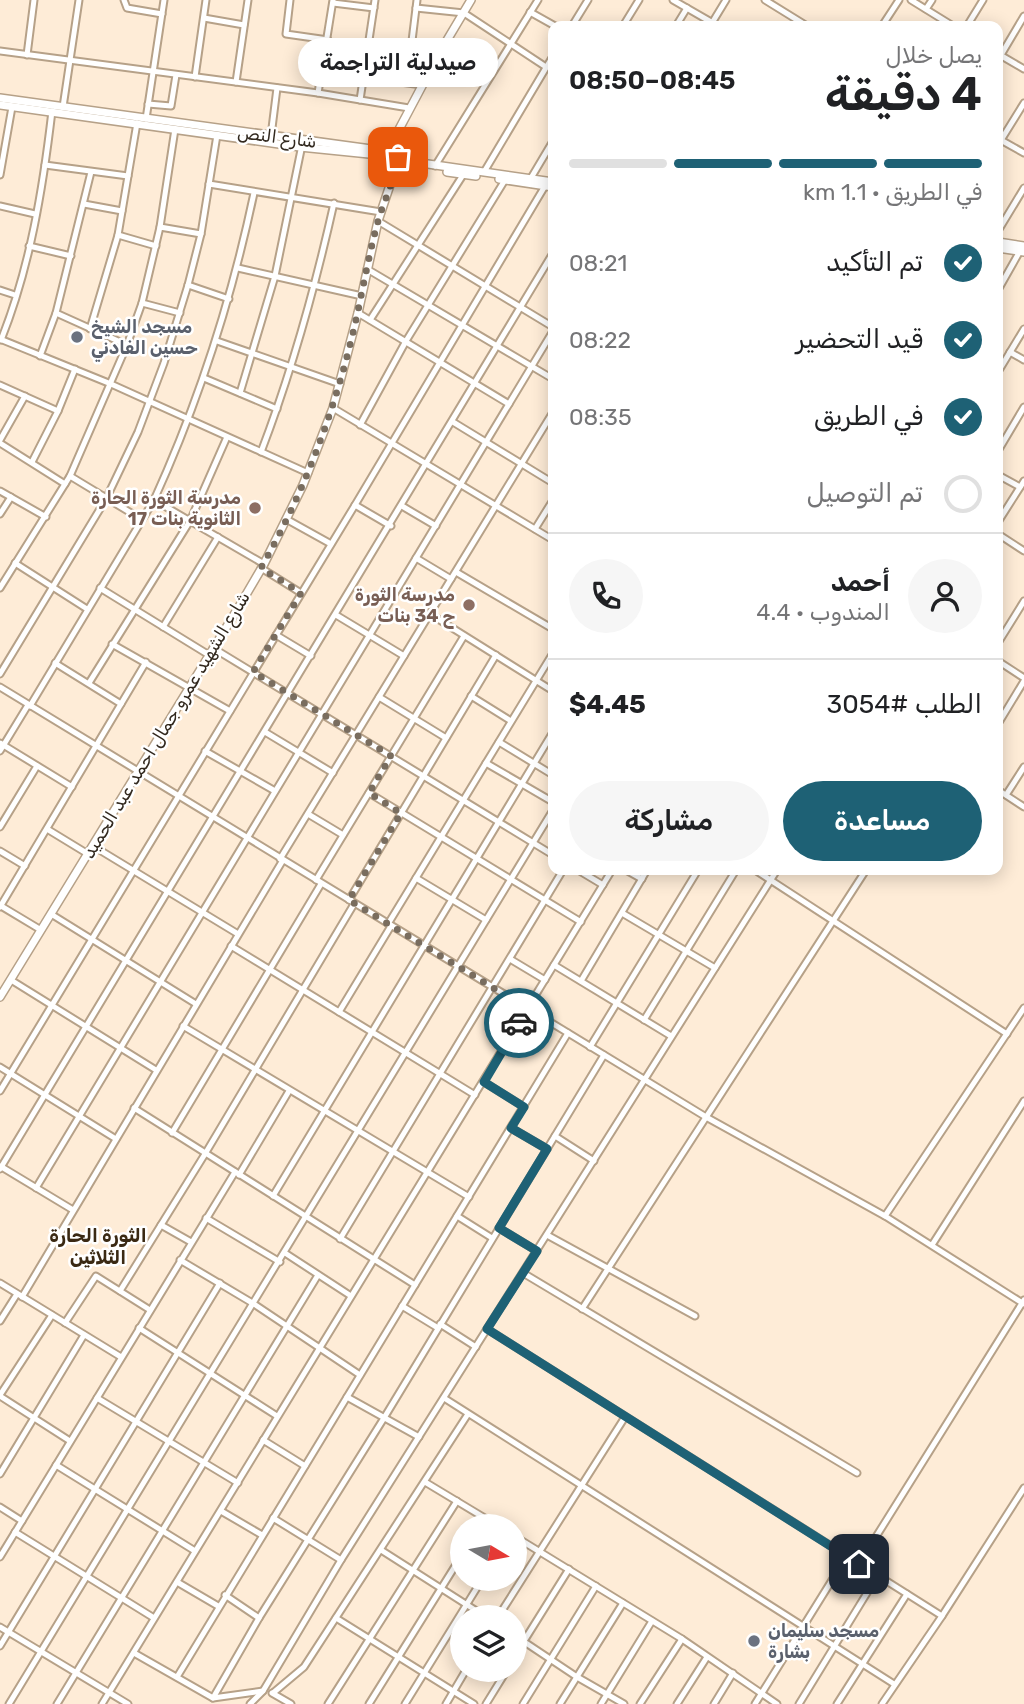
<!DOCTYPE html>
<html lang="ar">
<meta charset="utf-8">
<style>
:root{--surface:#fff;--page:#f6f6f6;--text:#202124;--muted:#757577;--line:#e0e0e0;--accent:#1e6175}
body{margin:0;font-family:Rubik,"Noto Sans Arabic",sans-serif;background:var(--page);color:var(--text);direction:rtl;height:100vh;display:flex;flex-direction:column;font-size:26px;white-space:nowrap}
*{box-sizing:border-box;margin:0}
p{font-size:23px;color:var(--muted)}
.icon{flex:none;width:38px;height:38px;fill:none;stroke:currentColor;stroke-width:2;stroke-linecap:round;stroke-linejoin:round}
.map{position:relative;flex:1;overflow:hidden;direction:ltr}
.sheet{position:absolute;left:548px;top:21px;width:455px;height:854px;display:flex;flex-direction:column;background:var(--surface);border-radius:14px;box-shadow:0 4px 18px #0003;direction:rtl}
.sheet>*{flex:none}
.needle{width:46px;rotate:100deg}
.tools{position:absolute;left:450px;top:1514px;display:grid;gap:14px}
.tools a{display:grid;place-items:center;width:77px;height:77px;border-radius:50%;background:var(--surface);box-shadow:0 4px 18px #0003;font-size:35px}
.pin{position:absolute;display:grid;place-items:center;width:60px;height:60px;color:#fff;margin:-30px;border-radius:14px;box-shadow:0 4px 10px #0006}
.courier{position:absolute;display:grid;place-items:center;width:70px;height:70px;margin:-35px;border:5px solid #1e6175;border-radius:50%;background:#fff;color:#222;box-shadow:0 2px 9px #0007}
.bubble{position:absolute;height:49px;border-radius:24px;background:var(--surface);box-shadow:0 4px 18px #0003;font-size:23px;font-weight:600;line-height:49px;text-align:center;direction:rtl}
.summary em{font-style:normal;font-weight:600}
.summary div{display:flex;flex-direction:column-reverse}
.summary{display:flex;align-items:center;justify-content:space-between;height:119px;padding:0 21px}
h1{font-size:46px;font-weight:600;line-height:52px}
.bar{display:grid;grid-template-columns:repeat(4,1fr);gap:10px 7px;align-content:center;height:84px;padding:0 21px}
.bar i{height:9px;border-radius:5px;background:var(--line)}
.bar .current{background:var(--accent)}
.bar p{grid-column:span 4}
.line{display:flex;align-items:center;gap:18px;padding:0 21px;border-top:2px solid var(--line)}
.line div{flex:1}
.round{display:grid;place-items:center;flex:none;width:74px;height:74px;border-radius:37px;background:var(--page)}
ol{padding:0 21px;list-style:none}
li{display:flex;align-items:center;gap:21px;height:77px}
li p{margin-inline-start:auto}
li .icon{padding:7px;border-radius:50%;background:var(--accent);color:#fff;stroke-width:4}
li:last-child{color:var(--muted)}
li i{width:38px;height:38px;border:4px solid var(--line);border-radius:50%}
.button{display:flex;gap:14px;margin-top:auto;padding:14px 21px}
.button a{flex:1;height:80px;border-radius:42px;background:var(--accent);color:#fff;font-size:28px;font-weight:600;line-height:80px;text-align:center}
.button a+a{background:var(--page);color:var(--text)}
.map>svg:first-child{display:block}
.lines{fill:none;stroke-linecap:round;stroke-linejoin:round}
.street-casing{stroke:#b6a188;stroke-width:9}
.secondary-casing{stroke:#b6a188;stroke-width:10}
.street{stroke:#fff;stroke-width:5}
.secondary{stroke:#fff;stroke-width:7}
.done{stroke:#796d5f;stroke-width:7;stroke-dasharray:0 12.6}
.route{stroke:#1e6175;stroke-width:9}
.worship-dot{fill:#6b7280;stroke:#fff;stroke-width:2.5}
.education-dot{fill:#8d6e63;stroke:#fff;stroke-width:2.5}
.labels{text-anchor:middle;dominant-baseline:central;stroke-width:5;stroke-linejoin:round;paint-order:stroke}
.street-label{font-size:18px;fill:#32291f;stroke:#fff}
.worship-label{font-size:18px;font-weight:bold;fill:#5b616d;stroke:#fff;text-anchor:start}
.education-label{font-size:18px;font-weight:bold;fill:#785e54;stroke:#fff;text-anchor:end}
.neighbourhood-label{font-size:19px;font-weight:bold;fill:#3a2913;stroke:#fff}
</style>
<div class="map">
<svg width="1024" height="1704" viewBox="0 0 1024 1704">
<rect width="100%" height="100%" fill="#feecd7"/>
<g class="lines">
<g class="street-casing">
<g id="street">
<path d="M124,0L127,8L162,14"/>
<path d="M290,0L286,34L328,40"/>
<path d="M673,0L718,26"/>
<path d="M765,0L807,26"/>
<path d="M911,0L953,26"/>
<path d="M333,3L374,8"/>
<path d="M416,8L464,13L546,67"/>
<path d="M926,9L932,0"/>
<path d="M530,12L555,26"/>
<path d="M204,18L244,25"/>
<path d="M712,23L726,0"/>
<path d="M572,26L588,0"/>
<path d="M623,26L639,0"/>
<path d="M676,26L687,8"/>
<path d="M882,26L899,0"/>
<path d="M967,26L983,0"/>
<path d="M369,44L440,52"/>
<path d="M411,49L417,0"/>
<path d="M0,51L318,93L409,108"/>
<path d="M27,55L34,0"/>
<path d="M1000,55L1024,69"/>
<path d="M998,60L1024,16"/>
<path d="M195,77L206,0"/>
<path d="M364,77L422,85"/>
<path d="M236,82L248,0"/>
<path d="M318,93L333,0"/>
<path d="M360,100L375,0"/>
<path d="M148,104L171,106L176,75"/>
<path d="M63,107L79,0"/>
<path d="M146,119L164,0"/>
<path d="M271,136L277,88"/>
<path d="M999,139L1024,153"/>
<path d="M998,145L1024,103"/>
<path d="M45,165L128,176"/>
<path d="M435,166L538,0"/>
<path d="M484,172L553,56"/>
<path d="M0,175L12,107"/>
<path d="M531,178L553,141"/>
<path d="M209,184L381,212"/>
<path d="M84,204L122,211"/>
<path d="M0,206L35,214"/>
<path d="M378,221L553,327"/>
<path d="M160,227L201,234"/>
<path d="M998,231L1024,188"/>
<path d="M118,235L156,246"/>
<path d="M29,246L71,256"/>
<path d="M238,268L362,296"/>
<path d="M367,269L553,379"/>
<path d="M188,285L229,299"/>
<path d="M0,290L15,295"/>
<path d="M998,290L1020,251"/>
<path d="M142,303L180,313"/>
<path d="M56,313L127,345"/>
<path d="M358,313L509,404"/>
<path d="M370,320L463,175"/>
<path d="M90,329L118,235L137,123"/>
<path d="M0,339L111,384L308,473"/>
<path d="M1,340C30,268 43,188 52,111"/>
<path d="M217,341L340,384"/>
<path d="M1010,352L1024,360"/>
<path d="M40,356L56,313L91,172"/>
<path d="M998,372L1024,329"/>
<path d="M204,378L277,409"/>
<path d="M0,385L58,411"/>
<path d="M240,393L275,276L302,145"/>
<path d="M333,408L553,540"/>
<path d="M453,422L553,483"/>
<path d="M360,425L406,341L505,180"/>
<path d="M0,440L25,396"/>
<path d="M0,443L65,484"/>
<path d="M998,451L1024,407"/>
<path d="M261,452C292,371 315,288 334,203"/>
<path d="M32,462L58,411L75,369"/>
<path d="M998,475L1020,487"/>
<path d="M70,476L141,519"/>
<path d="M0,491L46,517"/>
<path d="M154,500L264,564"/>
<path d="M355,505L391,526"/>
<path d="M402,506L436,526"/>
<path d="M0,514L11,497"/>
<path d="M286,519L331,544"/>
<path d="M998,522L1024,481"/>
<path d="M535,529L553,500"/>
<path d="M998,534L1024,551"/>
<path d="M416,558L451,579"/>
<path d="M15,563L87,609"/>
<path d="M261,568L301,593"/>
<path d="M456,572L553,629"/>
<path d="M0,588L70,476L127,345L142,303L160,227L175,129"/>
<path d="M100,588L209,655"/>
<path d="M430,614L553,691"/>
<path d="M336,615L404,656"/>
<path d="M163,627L218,537"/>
<path d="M276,635L311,656"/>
<path d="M998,643L1024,601"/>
<path d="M112,644L230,711"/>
<path d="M213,648L553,855"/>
<path d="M998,661L1024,678"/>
<path d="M55,663L121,704"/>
<path d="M0,674L106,499L138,432L164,363L188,285L201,234L217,135"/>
<path d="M89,683L190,521L227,437"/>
<path d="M0,687L706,1117L885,1216L1024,1304"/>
<path d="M471,696L511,721"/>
<path d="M379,697L446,738"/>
<path d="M30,706L154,500C200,399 231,302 254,193"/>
<path d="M998,724L1024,681"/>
<path d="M265,732L333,773"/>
<path d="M499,742L553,775"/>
<path d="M0,743L72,787"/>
<path d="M0,751L28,705"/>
<path d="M205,751L275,791"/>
<path d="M486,763L553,802"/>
<path d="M998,790L1024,807"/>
<path d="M369,793L581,922"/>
<path d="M1006,795L1024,767"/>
<path d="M308,814L343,835"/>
<path d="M0,827L37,766"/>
<path d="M47,829L88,854"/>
<path d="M93,846L238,934"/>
<path d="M0,851L25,866"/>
<path d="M280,859L553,412"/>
<path d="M578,870L603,885"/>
<path d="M626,870L642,879"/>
<path d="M755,870L1007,1034"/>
<path d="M416,878L486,920"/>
<path d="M316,880L464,636"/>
<path d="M349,900L496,655"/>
<path d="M1,906L41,930"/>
<path d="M0,907L146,662"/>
<path d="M622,913L715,968"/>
<path d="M51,914L196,1004"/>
<path d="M388,924L553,653"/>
<path d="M231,946L475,1095"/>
<path d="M510,959L545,980"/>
<path d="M554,965L671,1036"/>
<path d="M11,980L156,1070"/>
<path d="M581,981L647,870"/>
<path d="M339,1012L391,926"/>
<path d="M644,1020L736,870"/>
<path d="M183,1026L469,1197"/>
<path d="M590,1047L698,870"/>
<path d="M0,1067L116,1139"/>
<path d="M484,1082L524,1107"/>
<path d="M0,1091L355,505L545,186"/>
<path d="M134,1108L415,1285"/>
<path d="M511,1128L547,1149"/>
<path d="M172,1133L321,884"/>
<path d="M555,1136L594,1161"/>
<path d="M0,1166L73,1210"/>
<path d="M0,1169L553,253"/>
<path d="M239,1175L289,1091"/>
<path d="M36,1188L553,331"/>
<path d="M273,1196L553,732"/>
<path d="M457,1216L492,1238"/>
<path d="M885,1216L1024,1008"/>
<path d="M206,1218L280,1262"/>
<path d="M161,1225L191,1242"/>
<path d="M499,1228L537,1251"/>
<path d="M547,1235L695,1316"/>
<path d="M340,1239L563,870"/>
<path d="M932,1245L1024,1101"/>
<path d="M285,1253L351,1296"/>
<path d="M180,1260L254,1304L360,1375"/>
<path d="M523,1273L857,1473"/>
<path d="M0,1283L121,1357"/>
<path d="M120,1291L205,1154L354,904"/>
<path d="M22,1297L283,860"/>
<path d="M402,1306L438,1328"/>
<path d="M582,1309L866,870"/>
<path d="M0,1321L17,1294"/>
<path d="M65,1323L96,1276L150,1310"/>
<path d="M440,1324L476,1347"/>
<path d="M139,1328L277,1416"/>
<path d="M487,1329L942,1616"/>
<path d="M0,1395L52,1315"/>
<path d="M0,1396L70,1441"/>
<path d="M347,1397L419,1437"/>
<path d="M97,1398L238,1483"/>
<path d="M444,1398L894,1684"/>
<path d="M263,1440L305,1466"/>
<path d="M56,1465L195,1551"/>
<path d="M0,1474L84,1335"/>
<path d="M425,1482L498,1526"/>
<path d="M0,1507L22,1521"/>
<path d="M221,1511L262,1535"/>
<path d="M273,1518L341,1560"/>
<path d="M15,1532L154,1618"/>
<path d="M514,1536L682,1639L777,1704"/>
<path d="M381,1550L486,1617"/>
<path d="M0,1557L235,1172"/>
<path d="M859,1564L1024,1300"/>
<path d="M177,1582L218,1606"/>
<path d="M225,1595L259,1618"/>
<path d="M498,1617L625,1417"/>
<path d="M336,1618L474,1704"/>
<path d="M0,1627L128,1704"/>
<path d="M514,1635L577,1677L624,1704"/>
<path d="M0,1646L220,1283"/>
<path d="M134,1653L213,1698L263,1691"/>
<path d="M514,1657L569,1569"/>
<path d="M177,1677L568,1033"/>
<path d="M272,1693L291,1704"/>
<path d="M273,1693L304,1667L468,1414"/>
<path d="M213,1698L259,1618L384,1418L604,1055"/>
<path d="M9,1704L553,810"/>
<path d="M57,1704L318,1275"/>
<path d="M102,1704L612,870"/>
<path d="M250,1704L263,1691L341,1560L777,870"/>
<path d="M328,1704L457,1501"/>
<path d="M369,1704L462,1555"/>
<path d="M405,1704L483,1578"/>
<path d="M446,1704L466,1670"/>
<path d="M486,1704L507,1670"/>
<path d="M523,1704L596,1586"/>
<path d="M560,1704L623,1603"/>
<path d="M601,1704L652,1621"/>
<path d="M640,1704L682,1639"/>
<path d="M677,1704L707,1657"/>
<path d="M714,1704L733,1673"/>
<path d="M755,1704L847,1556"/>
<path d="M799,1704L878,1575"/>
<path d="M837,1704L907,1594"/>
<path d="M882,1704L942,1616L1024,1488"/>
</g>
</g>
<g class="secondary-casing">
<g id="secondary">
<path d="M0,98L371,149L421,163L553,182"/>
<path d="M0,105L300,147L369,154L418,167"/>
<path d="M447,172L476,176"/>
<path d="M499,179L553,187"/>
<path d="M998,242L1024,246"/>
<path d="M998,248L1024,252"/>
<path d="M0,997L240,605L264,564L303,485L333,408L358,313L378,221L393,176L394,162L392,150L396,135L440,52L471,0"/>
</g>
</g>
<use href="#street" class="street"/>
<use href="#secondary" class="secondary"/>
</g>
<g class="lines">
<path class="done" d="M398,157L392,155C399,176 383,201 378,221C367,261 361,301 351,341C331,421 302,496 261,568L301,593L253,672L391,756L369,793L401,813L349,900L528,1009L519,1023"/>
<path class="route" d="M519,1023L484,1082L524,1107L511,1128L547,1149L499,1228L537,1251L487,1329L859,1564"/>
</g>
<g class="worship-dot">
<circle cx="77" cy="337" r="7"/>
<circle cx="754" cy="1641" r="7"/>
</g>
<g class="education-dot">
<circle cx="255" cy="508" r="7"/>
<circle cx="469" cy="605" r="7"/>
</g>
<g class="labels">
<g class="street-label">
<text transform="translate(277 137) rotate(7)">شارع النص</text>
<text transform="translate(166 725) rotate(-59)">شارع الشهيد عمرو جمال احمد عبد الحميد</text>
</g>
<g class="worship-label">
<text x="91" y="327">مسجد الشيخ<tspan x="91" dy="21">حسين الفادني</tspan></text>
<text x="768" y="1631">مسجد سليمان<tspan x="768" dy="21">بشارة</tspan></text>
</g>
<g class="education-label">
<text x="241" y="498">مدرسة الثورة الحارة<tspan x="241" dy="21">17 الثانوية بنات</tspan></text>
<text x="455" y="595">مدرسة الثورة<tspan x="455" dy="21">ح 34 بنات</tspan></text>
</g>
<g class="neighbourhood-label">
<text x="98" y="1235">الثورة الحارة<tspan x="98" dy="22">الثلاثين</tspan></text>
</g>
</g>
</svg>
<div class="tools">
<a><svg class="needle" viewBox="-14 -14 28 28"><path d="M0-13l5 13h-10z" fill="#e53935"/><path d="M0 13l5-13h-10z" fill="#757577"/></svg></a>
<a><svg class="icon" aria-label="layers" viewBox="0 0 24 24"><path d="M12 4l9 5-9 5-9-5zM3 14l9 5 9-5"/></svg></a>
</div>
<div class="pin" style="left:398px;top:157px;background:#ea580c"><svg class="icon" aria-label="bag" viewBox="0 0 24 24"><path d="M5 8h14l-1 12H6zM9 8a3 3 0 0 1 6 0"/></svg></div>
<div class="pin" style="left:859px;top:1564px;background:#1f2937"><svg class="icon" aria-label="home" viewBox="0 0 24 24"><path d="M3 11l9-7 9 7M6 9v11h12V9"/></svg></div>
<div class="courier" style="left:519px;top:1023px"><svg class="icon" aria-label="car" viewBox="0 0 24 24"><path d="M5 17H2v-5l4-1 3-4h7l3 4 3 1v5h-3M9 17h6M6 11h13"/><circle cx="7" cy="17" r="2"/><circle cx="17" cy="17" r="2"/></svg></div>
<div class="bubble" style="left:298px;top:38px;width:200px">صيدلية التراجمة</div>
<section class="sheet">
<div class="summary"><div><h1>4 دقيقة</h1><p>يصل خلال</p></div><em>08:45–08:50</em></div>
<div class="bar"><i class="current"></i><i class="current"></i><i class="current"></i><i></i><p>في الطريق · 1.1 km</p></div>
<ol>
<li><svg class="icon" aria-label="check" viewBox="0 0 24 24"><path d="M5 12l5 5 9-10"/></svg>تم التأكيد<p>08:21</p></li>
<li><svg class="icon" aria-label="check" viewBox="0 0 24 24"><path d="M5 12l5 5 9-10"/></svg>قيد التحضير<p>08:22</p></li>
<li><svg class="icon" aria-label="check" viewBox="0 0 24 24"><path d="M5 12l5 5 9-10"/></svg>في الطريق<p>08:35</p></li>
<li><i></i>تم التوصيل</li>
</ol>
<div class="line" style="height:126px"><a class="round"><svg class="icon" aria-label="person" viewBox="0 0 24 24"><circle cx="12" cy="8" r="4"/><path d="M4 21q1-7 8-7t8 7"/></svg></a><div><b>أحمد</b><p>المندوب · 4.4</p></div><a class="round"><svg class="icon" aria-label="phone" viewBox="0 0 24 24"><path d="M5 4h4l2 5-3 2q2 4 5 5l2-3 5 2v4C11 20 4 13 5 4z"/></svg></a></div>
<div class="line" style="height:91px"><div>الطلب #3054</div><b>$4.45</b></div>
<div class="button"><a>مساعدة</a><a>مشاركة</a></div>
</section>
</div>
